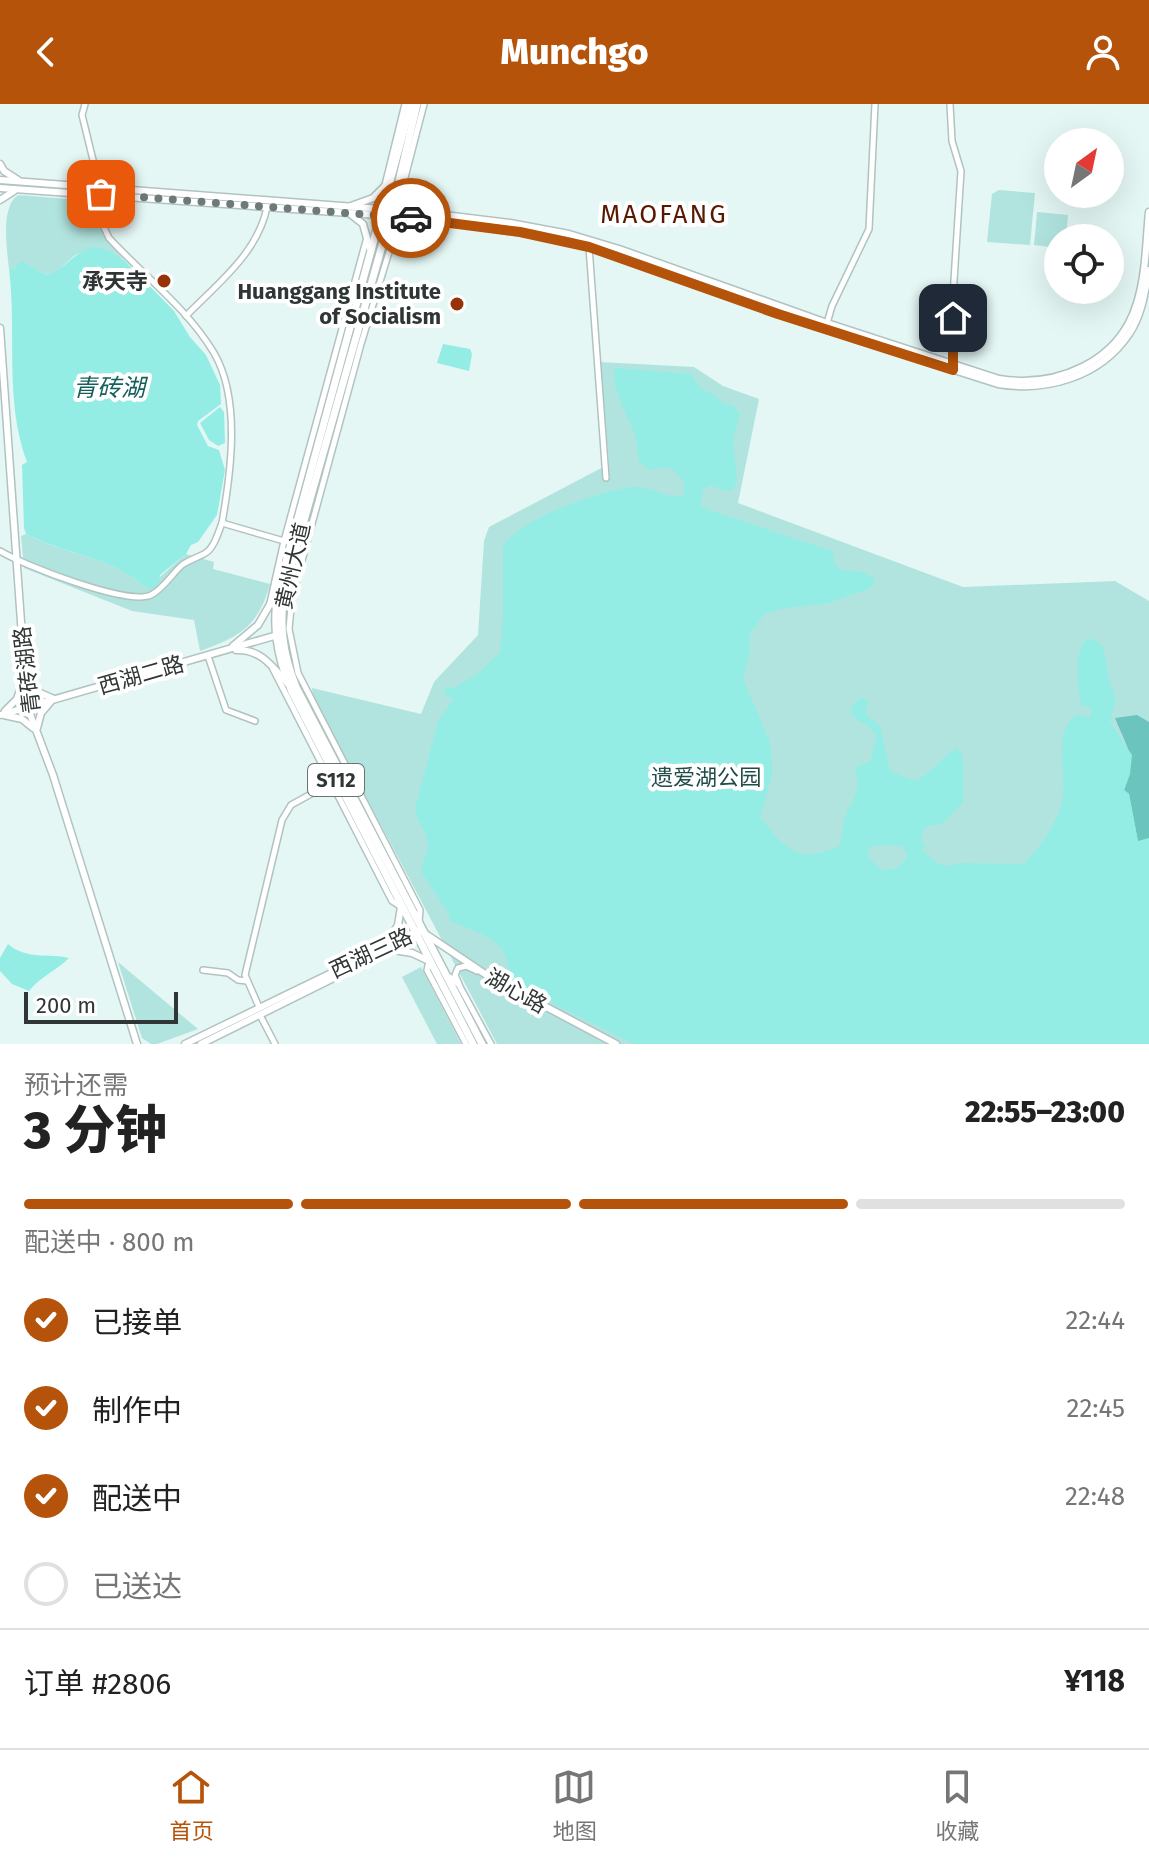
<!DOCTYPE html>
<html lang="zh">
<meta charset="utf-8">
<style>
:root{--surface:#fff;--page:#f6f6f6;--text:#222;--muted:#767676;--line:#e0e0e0;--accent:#b45309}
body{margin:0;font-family:"Fira Sans","Noto Sans SC",sans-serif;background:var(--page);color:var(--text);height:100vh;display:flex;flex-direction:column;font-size:30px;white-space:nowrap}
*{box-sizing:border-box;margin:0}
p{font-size:26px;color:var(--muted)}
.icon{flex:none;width:44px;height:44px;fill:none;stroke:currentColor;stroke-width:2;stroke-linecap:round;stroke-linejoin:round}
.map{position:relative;height:940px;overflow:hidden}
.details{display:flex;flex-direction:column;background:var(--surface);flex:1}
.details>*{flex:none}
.needle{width:52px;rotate:33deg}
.tools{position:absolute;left:1044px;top:24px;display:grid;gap:16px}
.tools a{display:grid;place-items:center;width:80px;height:80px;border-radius:50%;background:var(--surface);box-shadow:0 8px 32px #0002;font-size:40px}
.scale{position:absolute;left:24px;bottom:20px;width:154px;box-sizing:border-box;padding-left:8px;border:4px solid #2f3635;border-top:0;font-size:22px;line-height:28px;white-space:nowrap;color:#2f3635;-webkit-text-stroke:6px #fff;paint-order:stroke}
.pin{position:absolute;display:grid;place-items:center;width:68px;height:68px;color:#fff;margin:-34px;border-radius:16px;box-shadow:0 4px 12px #0006}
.courier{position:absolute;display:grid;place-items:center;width:80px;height:80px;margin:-40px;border:6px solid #b45309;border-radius:50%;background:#fff;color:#222;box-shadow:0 2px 10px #0007}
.head em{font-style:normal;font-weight:800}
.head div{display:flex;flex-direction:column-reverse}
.head{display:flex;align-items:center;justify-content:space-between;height:136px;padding:0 24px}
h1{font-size:52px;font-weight:800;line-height:60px}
.bar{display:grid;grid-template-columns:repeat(4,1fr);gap:12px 8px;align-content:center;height:96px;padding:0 24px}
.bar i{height:10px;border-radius:6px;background:var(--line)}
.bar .selected{background:var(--accent)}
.bar p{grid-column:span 4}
.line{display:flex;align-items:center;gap:20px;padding:0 24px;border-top:2px solid var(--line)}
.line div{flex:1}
ol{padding:0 24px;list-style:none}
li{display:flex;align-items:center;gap:24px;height:88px}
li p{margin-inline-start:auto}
li .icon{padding:8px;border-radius:50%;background:var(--accent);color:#fff;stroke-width:4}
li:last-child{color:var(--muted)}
li i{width:44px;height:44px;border:4px solid var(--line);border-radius:50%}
header{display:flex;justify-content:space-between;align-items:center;height:104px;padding:0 24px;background:var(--accent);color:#fff;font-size:36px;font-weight:800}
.menu{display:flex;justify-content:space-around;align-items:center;height:112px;border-top:2px solid var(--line);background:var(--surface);font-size:22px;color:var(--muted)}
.menu a{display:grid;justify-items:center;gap:4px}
.menu .selected{color:var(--accent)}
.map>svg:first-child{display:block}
.green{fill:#b1e4df}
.forest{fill:#6bc4bd}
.water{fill:#93ede5;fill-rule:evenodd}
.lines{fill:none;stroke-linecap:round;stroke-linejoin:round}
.minor-casing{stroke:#b1c3c1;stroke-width:8}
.tertiary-casing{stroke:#b1c3c1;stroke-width:9}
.secondary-casing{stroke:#b1c3c1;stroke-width:9}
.primary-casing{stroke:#b1c3c1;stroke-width:10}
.minor{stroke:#fff;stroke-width:5}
.tertiary{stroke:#fff;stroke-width:6}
.secondary{stroke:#fff;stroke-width:6}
.primary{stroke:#fff;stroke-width:7}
.done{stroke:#6e7a78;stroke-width:8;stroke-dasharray:0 14.4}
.route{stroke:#b45309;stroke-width:10}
.poi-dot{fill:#983207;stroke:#fff;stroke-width:3}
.labels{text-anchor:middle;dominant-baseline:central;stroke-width:8;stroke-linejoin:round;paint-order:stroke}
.shield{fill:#fff;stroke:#6d7272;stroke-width:2}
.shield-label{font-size:20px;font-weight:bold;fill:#2f3635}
.poi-label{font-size:22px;font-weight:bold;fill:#2f3635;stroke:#fff;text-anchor:end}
.street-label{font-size:22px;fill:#2f3635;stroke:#fff}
.park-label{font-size:22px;fill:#214b48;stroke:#fff}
.water-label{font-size:24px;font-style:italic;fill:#135f5a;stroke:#fff}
.quarter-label{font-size:26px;letter-spacing:2px;fill:#591901;stroke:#fff}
</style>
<header><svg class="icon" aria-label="back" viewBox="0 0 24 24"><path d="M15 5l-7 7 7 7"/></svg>Munchgo<svg class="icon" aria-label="person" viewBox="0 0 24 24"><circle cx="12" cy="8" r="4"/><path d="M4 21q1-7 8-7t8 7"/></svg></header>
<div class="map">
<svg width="1149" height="940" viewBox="0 0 1149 940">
<rect width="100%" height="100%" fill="#e4f7f5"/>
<g class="green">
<path d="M999,86L1035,89L1030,141L987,138L992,90Z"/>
<path d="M19,91L91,97C96,123 107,137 125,157C111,148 89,142 74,152C64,160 59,168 46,171L21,158L14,165H9C7,146 0,100 19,91Z"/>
<path d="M1037,108L1068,111L1066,134H1058V144L1034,141Z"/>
<path d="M600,258L694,263L723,282L759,295L738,399L963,483L1115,477L1149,497V940H497L313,593L312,584L421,610L434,578L478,531L484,437L489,423L609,360Z"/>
<path d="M26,430C70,453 107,450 147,484L186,450L214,458L213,465L270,480C258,523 239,533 200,547L194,516L132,507L24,464L21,432Z"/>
<path d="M118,858L198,925L157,940H151L142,934Z"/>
<path d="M421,863L461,940H437L402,873Z"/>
</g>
<path class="forest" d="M1137,611L1149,618V734L1138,738L1129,690L1124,686C1137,652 1128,646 1115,614Z"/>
<g class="water">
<path d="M94,143L109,147L125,157L174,207L190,233L206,251L220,281L221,300L198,317L197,321L208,342L219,346L225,366L217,411L198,438L191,441L186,450L160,471L159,478L154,484H147C108,451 69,452 26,430L24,424L22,361L27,358C4,297 17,228 9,165H14L21,157L46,171C65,166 74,147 94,143Z"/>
<path d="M443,240L470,245L472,250L469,267L437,259Z"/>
<path d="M615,264L691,270L700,284L714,291L723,299L735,303L740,310L733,336L737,376L733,386L727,387L709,381L703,386L700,401L709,406L832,447L835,461L840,466L862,468L875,475L874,480L868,485L825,500L785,504L764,510L749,532L750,547L743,574L770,639L772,661V671L760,713C785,745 799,761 839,742C843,734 841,726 844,717C847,706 854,696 857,686C859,679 858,673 855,667L857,662L870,658L877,632C867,616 861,621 852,611L851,603L858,596L863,594L868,597L865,610L880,622L890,667C897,669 908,676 915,676C926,675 947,650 956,643L963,652V699L942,720L930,721L923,726L921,737L926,742L921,745L938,760L946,762L963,759L1024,760C1039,744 1055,722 1061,701C1070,673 1050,632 1076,611L1090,613L1092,604L1081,601C1078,582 1072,548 1088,534L1098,538L1104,545L1109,576L1116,596L1110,618L1132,651L1130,670L1124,686L1129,690L1138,737L1149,734V940H634L507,877C516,837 480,830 450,817L449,810L422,769C420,758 430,748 428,737C425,725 417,717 415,705L438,618L453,596L444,590L446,583L454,584L479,569L500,548L503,510V443C517,415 604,385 635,383C652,382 665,395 683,392L685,380C665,348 660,375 644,362C636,356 638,346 637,338C631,314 611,289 615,264ZM896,741L902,742L908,750C904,761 894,767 882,766L869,754L868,746L871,742Z"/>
<path d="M220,303L224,308L225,339L218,342L209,336L200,319Z"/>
<path d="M8,840C26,856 49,849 69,854C56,867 41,872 29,887L12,880L0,867V854Z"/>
</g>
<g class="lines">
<g class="minor-casing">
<g id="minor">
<path d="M85,0L82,11L94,60L92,90"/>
<path d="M950,0L952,37L961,67L953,192L954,261"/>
<path d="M385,81L405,0"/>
<path d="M402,85L424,0"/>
<path d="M96,91L102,119L109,134C144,172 187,204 214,249C241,295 231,368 222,419L284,437"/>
<path d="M396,125L361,240L292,493L289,525L298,569L420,806L419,818"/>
<path d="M589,143L606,374"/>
<path d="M186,212C217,180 258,149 267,103"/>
<path d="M827,219L832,202L869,125L875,0"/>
<path d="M0,447C23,461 128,502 151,491C163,485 172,470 182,461C189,456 196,454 204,450C214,445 218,429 222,419"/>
<path d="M270,499L284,437L366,137"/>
<path d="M208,552L226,606L255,617"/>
<path d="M273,565L392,797L401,803"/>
<path d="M429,857L427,866L466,940"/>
<path d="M203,866L228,869L238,876L247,877"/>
<path d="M450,873L459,881L491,940"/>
<path d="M459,880L455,871L458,864L466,862L477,867"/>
<path d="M259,903L245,871L282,716L291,701L331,679"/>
<path d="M260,911L275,940"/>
</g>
</g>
<g class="tertiary-casing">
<g id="tertiary">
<path d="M400,75C402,90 406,100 420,108"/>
<path d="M351,102L373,94L388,79"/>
<path d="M349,109L363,120L370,145"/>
<path d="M384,138L401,119L415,115"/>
<path d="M27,602L53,671L137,940"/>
<path d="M4,611L22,615L33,624"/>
<path d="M37,624L41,609L52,596"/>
<path d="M424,829L488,872L616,940"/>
</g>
</g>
<g class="secondary-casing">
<g id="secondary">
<path d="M0,60L4,67L18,76"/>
<path d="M0,76L420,108L510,119L569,130L619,145L827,219L999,275C1056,284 1119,259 1137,199C1146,170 1146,138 1149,108"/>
<path d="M0,84L419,114L537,131L589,143L778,210L998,280C1047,288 1100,273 1129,230C1142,211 1145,187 1149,166"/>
<path d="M0,96L14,87"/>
<path d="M0,224L27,602"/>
<path d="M233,542L258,521L276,490"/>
<path d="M236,546C261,545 272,562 287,579"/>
<path d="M27,573L38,588L54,595"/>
<path d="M5,607L17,595L23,577"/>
<path d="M0,611L281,530"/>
<path d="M387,840L398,821L401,803"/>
<path d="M394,846L412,849L429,857"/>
<path d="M185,940L418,827"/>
<path d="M201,940L416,833L419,829"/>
</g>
</g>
<g class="primary-casing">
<g id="primary">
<path d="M411,0L280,480C271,518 277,552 292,588L473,940"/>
<path d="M417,0L393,103L286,480C278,517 282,548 296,583L482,940"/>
</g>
</g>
<use href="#minor" class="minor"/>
<use href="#tertiary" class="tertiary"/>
<use href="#secondary" class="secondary"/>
<use href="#primary" class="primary"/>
</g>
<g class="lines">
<path class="done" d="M101,90L411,114"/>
<path class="route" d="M411,114L520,128L589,143L778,210L953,266V214"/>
</g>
<g class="poi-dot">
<circle cx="164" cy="177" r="8"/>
<circle cx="457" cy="200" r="8"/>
</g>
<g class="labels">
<rect class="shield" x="308" y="660" width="56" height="32" rx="6"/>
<g class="shield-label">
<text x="336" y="676">S112</text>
</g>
<g class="poi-label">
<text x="148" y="177">承天寺</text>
<text x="441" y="187">Huanggang Institute<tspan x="441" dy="25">of Socialism</tspan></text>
</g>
<g class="street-label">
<text transform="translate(293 462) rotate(-77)">黄州大道</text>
<text transform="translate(27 566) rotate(-97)">青砖湖路</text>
<text transform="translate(141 571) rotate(-16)">西湖二路</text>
<text transform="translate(371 849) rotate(-25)">西湖三路</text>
<text transform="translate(516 887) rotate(29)">湖心路</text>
</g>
<g class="park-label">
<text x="706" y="673">遗爱湖公园</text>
</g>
<g class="water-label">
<text x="109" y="284">青砖湖</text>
</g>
<g class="quarter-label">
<text x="664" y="110">MAOFANG</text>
</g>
</g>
</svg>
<div class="tools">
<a><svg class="needle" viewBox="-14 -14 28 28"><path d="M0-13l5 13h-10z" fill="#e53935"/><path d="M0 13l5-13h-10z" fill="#767676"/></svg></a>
<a><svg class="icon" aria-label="locate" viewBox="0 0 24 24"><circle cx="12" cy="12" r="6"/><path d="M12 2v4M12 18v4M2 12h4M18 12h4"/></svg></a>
</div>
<div class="scale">200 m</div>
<div class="pin" style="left:101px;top:90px;background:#ea580c"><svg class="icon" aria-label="bag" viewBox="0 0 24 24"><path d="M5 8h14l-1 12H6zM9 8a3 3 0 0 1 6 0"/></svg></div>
<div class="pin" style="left:953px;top:214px;background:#1f2937"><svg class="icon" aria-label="home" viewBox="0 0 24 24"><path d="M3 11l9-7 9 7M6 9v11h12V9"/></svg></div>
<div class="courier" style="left:411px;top:114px"><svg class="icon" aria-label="car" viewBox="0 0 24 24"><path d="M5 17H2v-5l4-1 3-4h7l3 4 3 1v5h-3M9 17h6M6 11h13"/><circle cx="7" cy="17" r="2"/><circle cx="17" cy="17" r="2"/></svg></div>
</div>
<section class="details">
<div class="head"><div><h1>3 分钟</h1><p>预计还需</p></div><em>22:55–23:00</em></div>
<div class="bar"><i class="selected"></i><i class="selected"></i><i class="selected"></i><i></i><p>配送中 · 800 m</p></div>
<ol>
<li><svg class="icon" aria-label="check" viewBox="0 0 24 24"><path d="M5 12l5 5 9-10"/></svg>已接单<p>22:44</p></li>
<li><svg class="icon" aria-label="check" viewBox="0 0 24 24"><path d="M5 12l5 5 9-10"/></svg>制作中<p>22:45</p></li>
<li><svg class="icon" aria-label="check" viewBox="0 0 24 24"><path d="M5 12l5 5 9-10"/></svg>配送中<p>22:48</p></li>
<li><i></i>已送达</li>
</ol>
<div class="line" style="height:104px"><div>订单 #2806</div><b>¥118</b></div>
</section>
<nav class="menu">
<a class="selected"><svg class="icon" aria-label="home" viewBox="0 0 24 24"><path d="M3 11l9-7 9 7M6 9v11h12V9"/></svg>首页</a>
<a><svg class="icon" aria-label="map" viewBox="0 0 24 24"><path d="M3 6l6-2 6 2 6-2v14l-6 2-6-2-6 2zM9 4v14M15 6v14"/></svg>地图</a>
<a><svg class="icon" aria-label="saved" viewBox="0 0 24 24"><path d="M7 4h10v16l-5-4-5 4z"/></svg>收藏</a>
</nav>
